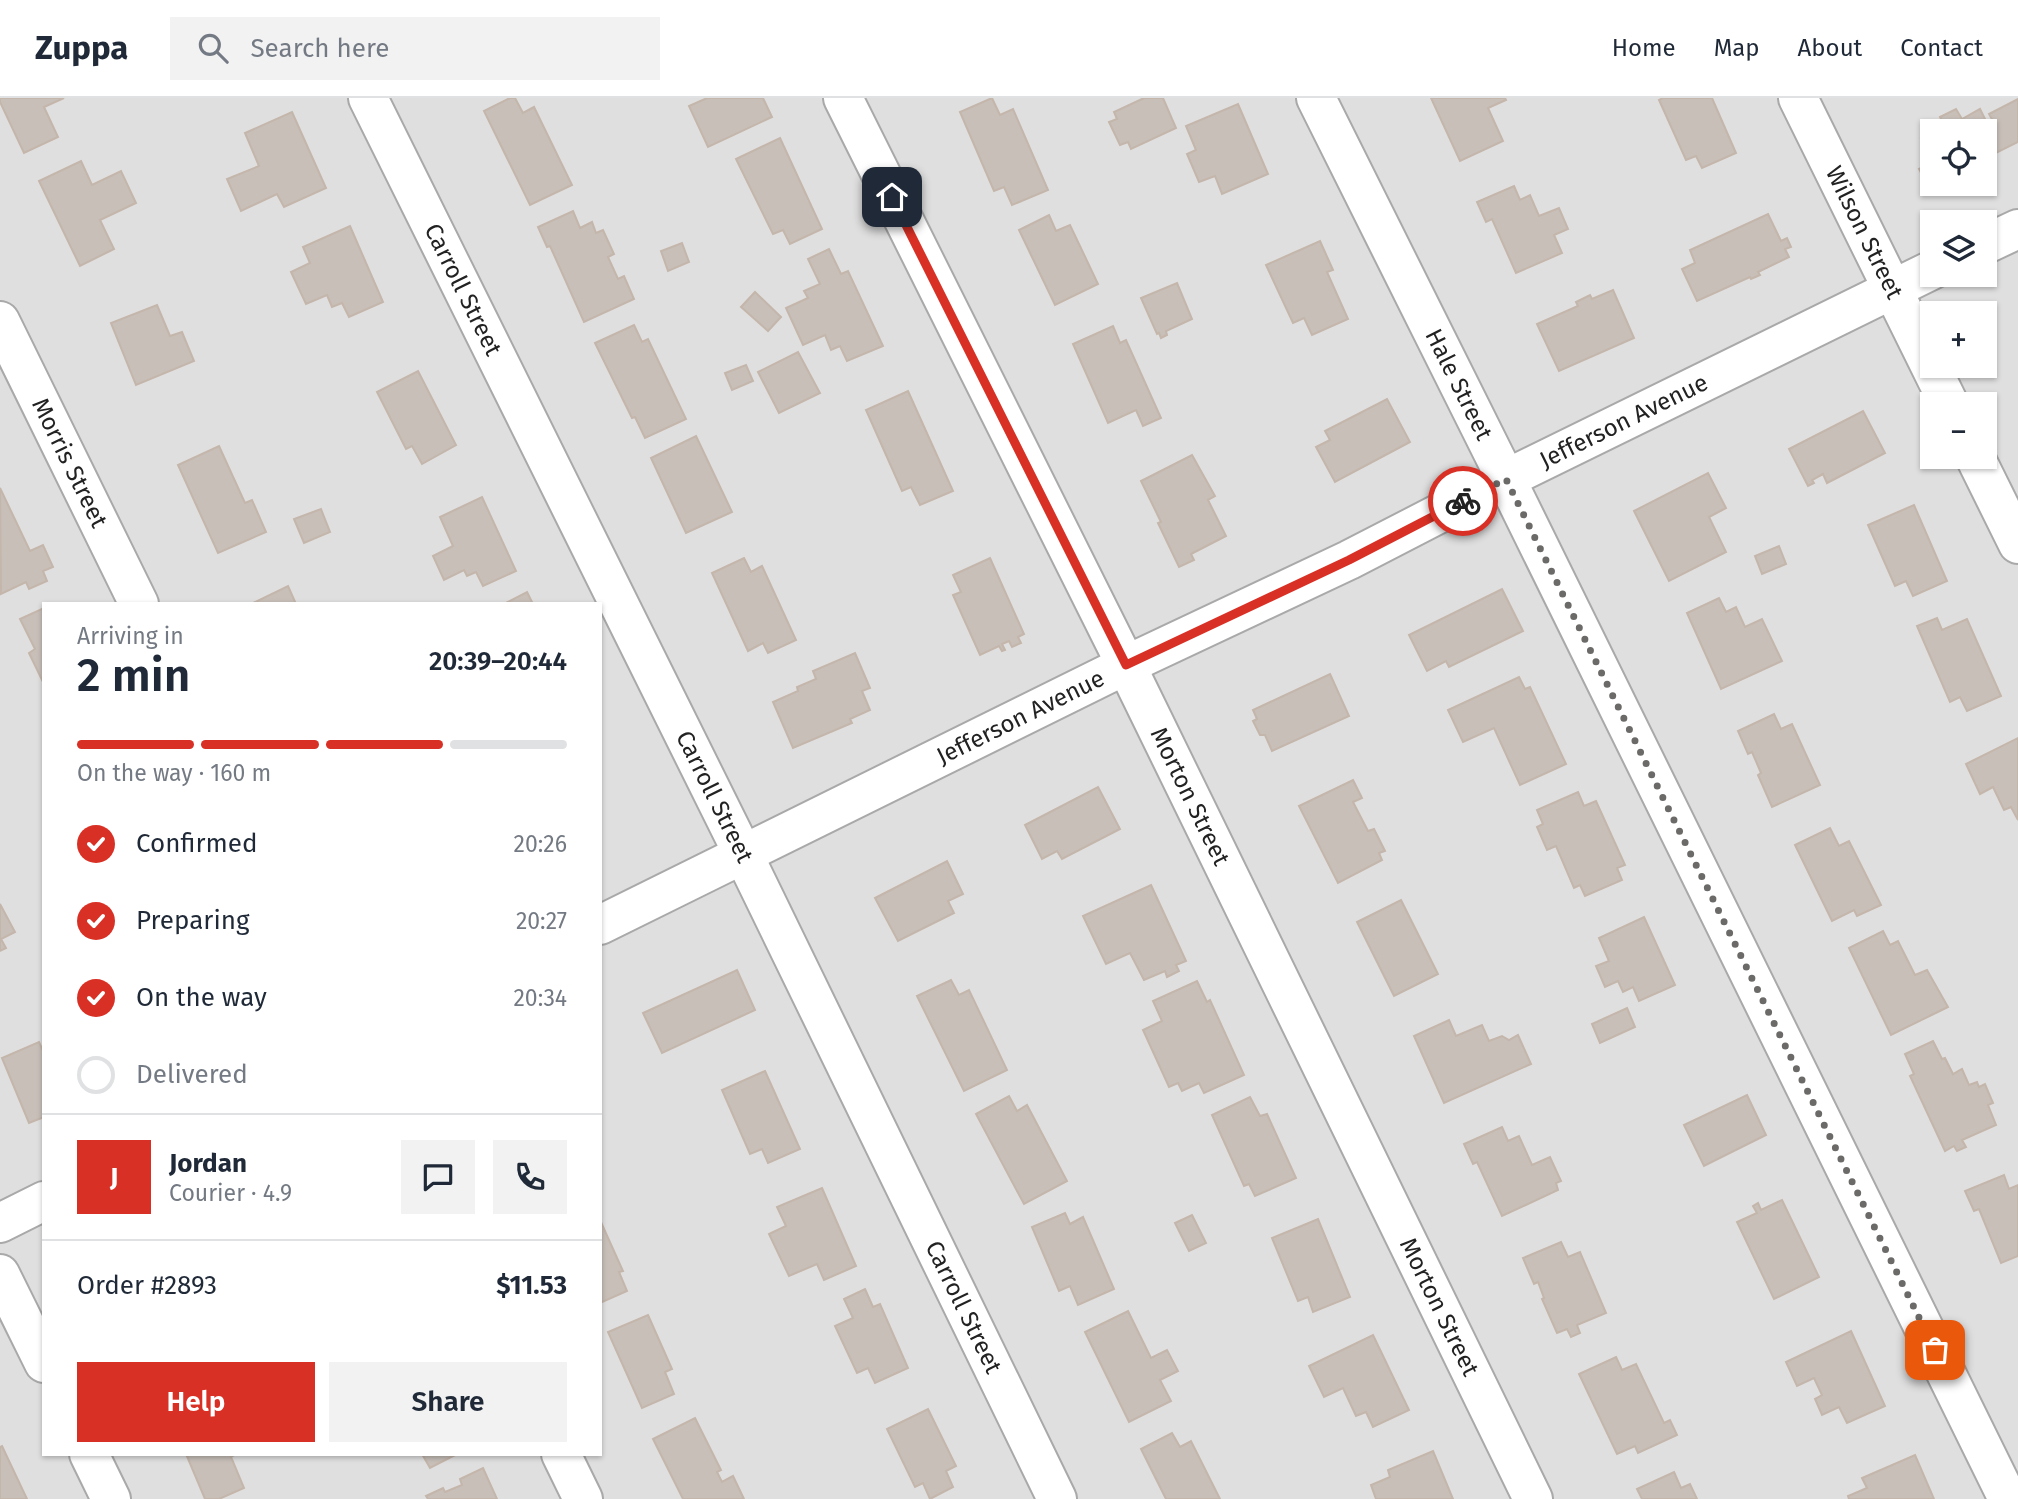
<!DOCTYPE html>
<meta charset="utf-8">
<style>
:root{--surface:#fff;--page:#f2f2f3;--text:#1f2937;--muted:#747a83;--line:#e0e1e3;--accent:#d93025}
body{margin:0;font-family:"Fira Sans",sans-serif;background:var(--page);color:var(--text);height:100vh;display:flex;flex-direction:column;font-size:26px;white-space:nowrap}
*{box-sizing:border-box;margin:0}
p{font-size:23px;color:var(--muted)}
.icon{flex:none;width:38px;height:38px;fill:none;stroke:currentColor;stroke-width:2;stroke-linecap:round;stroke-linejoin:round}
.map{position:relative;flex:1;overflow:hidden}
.sheet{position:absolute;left:42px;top:504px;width:560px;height:854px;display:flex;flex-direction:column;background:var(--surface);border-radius:0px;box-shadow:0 2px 5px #0004}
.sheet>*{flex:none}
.tools{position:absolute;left:1920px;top:21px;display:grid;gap:14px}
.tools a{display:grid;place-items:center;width:77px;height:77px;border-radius:0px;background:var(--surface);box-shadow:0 2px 5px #0004;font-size:35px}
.pin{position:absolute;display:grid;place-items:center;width:60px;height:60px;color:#fff;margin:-30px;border-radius:14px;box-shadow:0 4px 10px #0006}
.courier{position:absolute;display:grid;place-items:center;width:70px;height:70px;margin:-35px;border:5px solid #d93025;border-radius:50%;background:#fff;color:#222;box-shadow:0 2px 9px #0007}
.headline em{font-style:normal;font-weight:600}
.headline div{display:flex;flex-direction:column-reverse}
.headline{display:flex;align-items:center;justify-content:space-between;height:119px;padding:0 35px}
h1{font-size:46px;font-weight:600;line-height:52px}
.bar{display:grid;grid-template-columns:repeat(4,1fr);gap:10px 7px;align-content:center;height:84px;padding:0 35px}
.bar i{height:9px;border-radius:5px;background:var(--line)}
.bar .current{background:var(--accent)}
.bar p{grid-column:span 4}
.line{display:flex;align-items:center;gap:18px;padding:0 35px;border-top:2px solid var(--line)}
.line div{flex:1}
.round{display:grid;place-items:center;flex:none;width:74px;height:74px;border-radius:0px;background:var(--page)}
ol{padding:0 35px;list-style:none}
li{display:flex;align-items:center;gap:21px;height:77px}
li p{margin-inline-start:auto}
li .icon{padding:7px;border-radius:50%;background:var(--accent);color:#fff;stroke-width:4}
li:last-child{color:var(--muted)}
li i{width:38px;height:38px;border:4px solid var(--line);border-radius:50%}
.button{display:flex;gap:14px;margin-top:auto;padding:14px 35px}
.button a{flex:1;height:80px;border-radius:0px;background:var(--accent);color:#fff;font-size:28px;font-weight:600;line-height:80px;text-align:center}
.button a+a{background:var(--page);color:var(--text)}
header{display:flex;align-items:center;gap:42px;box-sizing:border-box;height:98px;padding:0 35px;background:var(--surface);border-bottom:2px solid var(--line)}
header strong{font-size:33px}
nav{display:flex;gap:38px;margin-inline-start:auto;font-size:24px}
.search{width:490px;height:63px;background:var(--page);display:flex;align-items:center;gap:18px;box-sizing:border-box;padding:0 24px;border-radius:0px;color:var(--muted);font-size:26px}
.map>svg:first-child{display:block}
.residential{fill:#e0dfdf;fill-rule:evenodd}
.building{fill:#c7bfb8;stroke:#c4b6ab;stroke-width:2}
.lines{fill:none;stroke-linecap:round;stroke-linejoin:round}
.minor-casing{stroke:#a9a9a9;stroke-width:42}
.minor{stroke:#fff;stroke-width:38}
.done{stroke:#6b6a68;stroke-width:7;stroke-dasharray:0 12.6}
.route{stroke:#d93025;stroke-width:9}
.labels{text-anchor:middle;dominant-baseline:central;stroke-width:6;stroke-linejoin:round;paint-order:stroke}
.street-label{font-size:24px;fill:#222;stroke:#fff}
</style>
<header>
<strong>Zuppa</strong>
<div class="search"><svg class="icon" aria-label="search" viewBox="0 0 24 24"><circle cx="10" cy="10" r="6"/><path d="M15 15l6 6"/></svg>Search here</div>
<nav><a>Home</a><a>Map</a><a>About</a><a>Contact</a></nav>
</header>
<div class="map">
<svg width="2018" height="1401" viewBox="0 0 2018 1401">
<rect width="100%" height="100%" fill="#f2efe9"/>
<path class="residential" d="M0,0H2018V1401H0ZM1932,33H1984V86H1932ZM1932,124H1984V177H1932ZM1932,215H1984V268H1932ZM1932,306H1984V359H1932ZM44,506H600V1356H44Z"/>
<g class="building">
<path d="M0,0H64L44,9L58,39L24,55L0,4Z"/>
<path d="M510,0H515L523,15L534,9L572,87L530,107L484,13Z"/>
<path d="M707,0H763L772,19L708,49L689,8Z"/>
<path d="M992,0L1000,17L1013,11L1048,92L1012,107L1004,89L994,93L960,14Z"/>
<path d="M1144,0H1163L1176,30L1131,51L1128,44L1120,47L1109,24L1117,21L1114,14Z"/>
<path d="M1431,0H1505L1506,2L1488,10L1503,43L1460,63Z"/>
<path d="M1663,0H1712L1736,55L1702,70L1696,58L1686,62L1659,2Z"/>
<path d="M2018,1V44L1984,61V33H1936L1945,29L1940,19L1956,11L1962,21L1980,11L1988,27L1994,25L1989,16Z"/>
<path d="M1238,6L1268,76L1222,96L1215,78L1199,84L1187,56L1196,52L1186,28Z"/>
<path d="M292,14L326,90L284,109L277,96L241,113L227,81L259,68L245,35Z"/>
<path d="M1932,35V62L1921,41Z"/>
<path d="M780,40L822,131L790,146L783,132L773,136L736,61Z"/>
<path d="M81,63L92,87L121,73L136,105L100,122L114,151L80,168L39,83Z"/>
<path d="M1932,64V86H1937L1929,90L1919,71Z"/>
<path d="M1514,88L1520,102L1530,97L1539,118L1559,110L1568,131L1554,137L1562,155L1516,175L1492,121L1486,124L1477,104Z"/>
<path d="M573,113L580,130L592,124L596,135L603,132L614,156L608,159L618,181L624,178L634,201L584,224L550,148L547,149L538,129Z"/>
<path d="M1768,116L1781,143L1787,140L1791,149L1785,151L1789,159L1758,174L1760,177L1751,181L1750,179L1697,203L1682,171L1695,165L1690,152Z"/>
<path d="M1049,117L1056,133L1070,127L1098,186L1055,207L1019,132Z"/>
<path d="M350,128L383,204L349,219L342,205L332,209L327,197L306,206L291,174L310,165L303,149Z"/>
<path d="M1320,143L1333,172L1327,174L1348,221L1312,237L1304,220L1293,225L1266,167Z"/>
<path d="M682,145L689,164L668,173L661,153Z"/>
<path d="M829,151L841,176L848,173L883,248L847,263L840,248L831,252L825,237L803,247L786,210L808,200L804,193L820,186L808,161Z"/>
<path d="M1177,185L1192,221L1166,233L1167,237L1161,240L1159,235L1157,236L1141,200Z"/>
<path d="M1613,192L1634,240L1559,273L1537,226L1578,208L1576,204L1590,197L1592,201Z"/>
<path d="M755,194L781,219L768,233L741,209Z"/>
<path d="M157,207L170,238L182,234L194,263L136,287L111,225Z"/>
<path d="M634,227L642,244L648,241L686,321L645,340L635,319L632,320L595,245Z"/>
<path d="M1113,228L1120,245L1126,242L1161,320L1143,328L1136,312L1108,325L1073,246Z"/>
<path d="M798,254L820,295L779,315L758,274Z"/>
<path d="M746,267L753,283L732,292L725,275Z"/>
<path d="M418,273L456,347L422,366L412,348L406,351L377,294Z"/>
<path d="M908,293L953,393L920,407L911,389L902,393L866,312Z"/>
<path d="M1387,301L1410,344L1335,384L1316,349L1330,342L1325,333Z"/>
<path d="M1863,313L1885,355L1827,385L1823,376L1812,382L1814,385L1808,388L1789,351Z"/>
<path d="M696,338L732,414L686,435L651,360Z"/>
<path d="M219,348L245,405L252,402L266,434L218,455L178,367Z"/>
<path d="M1192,357L1215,398L1208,402L1226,438L1191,456L1194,462L1179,469L1158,425L1161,424L1141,383Z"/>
<path d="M1708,375L1726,410L1709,419L1726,454L1669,483L1634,413Z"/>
<path d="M0,390L30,453L43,447L53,469L43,473L47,483L29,491L26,484L1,496Z"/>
<path d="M482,399L516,473L483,488L476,474L467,478L464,472L444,482L433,458L453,448L440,419Z"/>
<path d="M1914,407L1947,483L1913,498L1906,483L1895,488L1868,427Z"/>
<path d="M321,411L330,434L304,445L294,421Z"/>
<path d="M1779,448L1786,466L1762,476L1755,458Z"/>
<path d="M744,460L751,474L762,468L796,542L768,555L763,545L748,553L712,475Z"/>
<path d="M990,460L1024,536L1018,539L1021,545L1012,549L1009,543L1002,546L1005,552L1002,553L999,548L980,557L953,497L961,494L953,477Z"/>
<path d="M288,488L296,506H251Z"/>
<path d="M1502,491L1523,533L1449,569L1446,563L1427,573L1409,537Z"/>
<path d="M527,494L533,506H504Z"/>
<path d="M1719,500L1726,514L1736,509L1745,529L1762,521L1782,563L1721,591L1687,515Z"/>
<path d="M44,510V586L29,555L35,551L20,521Z"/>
<path d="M1937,520L1942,532L1967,521L2001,598L1967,613L1960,599L1950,604L1917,528Z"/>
<path d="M855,555L870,590L862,593L870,612L850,621L852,625L793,650L773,604L798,593L797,589L816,581L813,573Z"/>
<path d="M1330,576L1349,618L1272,653L1265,637H1260L1253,623L1257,621L1253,612Z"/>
<path d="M1519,579L1525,591L1530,589L1566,666L1520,687L1494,630L1463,644L1448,612Z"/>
<path d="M1774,616L1781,631L1792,626L1820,687L1772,709L1758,677L1761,675L1752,654L1748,656L1738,633Z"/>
<path d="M2018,640V722L2011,709L2004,712L1993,689L1980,696L1966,666Z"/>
<path d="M1353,682L1362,700L1353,704L1368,733L1374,731L1385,753L1379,755L1382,762L1338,785L1299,708Z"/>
<path d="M1098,689L1120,731L1062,761L1057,753L1042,761L1025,727Z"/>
<path d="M1578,694L1584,708L1596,703L1625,767L1617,770L1622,782L1585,798L1580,787L1574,790L1556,748L1547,752L1537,729L1543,726L1537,712Z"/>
<path d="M1830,730L1839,748L1849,743L1881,807L1857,818L1854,812L1832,823L1795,747Z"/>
<path d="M947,763L963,796L948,803L954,815L898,843L875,800Z"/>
<path d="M1151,787L1186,863L1176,867L1179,873L1167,879L1165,873L1144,882L1130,855L1106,866L1083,818Z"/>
<path d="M1401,802L1438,876L1394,898L1357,824Z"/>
<path d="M0,806L15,834L1,841L6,850L0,853Z"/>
<path d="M1644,819L1675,887L1639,903L1633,889L1623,894L1618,883L1605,889L1596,868L1609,863L1599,840Z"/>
<path d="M1883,833L1890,847L1898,843L1915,877L1927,872L1948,909L1891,937L1849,850Z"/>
<path d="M737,872L755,912L662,955L643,915Z"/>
<path d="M951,882L959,897L969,892L1007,972L964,993L917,898Z"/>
<path d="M1197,883L1207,904L1210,902L1244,977L1204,995L1199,985L1182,993L1178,985L1169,989L1143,932L1162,923L1153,903Z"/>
<path d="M1627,910L1635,929L1600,945L1592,926Z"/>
<path d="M1449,922L1456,938L1482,927L1489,943L1502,938L1509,942L1518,937L1531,966L1444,1005L1414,938Z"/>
<path d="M1933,943L1942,961L1945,960L1953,976L1962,971L1969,987L1977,984L1979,989L1985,986L1993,1005L1988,1007L1996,1027L1962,1042L1966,1049L1957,1053L1954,1048L1945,1053L1910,978L1914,976L1905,956Z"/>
<path d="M39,944L44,955V1019L29,1025L2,960Z"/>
<path d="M765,973L800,1051L768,1065L762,1051L750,1056L722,992Z"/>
<path d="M1747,997L1766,1037L1704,1068L1684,1027Z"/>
<path d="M1009,998L1017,1013L1027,1007L1067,1083L1024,1106L976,1016Z"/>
<path d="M1250,999L1260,1018L1267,1016L1296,1080L1255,1098L1249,1086L1244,1088L1212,1017Z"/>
<path d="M1502,1029L1508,1043L1519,1038L1532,1067L1550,1059L1561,1083L1556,1085L1558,1092L1502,1118L1477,1064L1473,1066L1464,1046Z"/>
<path d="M2004,1077L2009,1091L2018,1087V1158L2001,1165L1979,1111L1974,1113L1965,1093Z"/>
<path d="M822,1090L856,1168L824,1182L817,1166L789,1178L769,1136L786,1128L777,1109Z"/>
<path d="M1782,1102L1819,1179L1774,1201L1737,1124L1757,1115L1753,1108L1758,1105L1761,1112Z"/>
<path d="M1065,1115L1070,1126L1083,1119L1114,1191L1078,1207L1070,1188L1059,1193L1032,1129Z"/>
<path d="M1192,1117L1206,1145L1189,1153L1175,1125Z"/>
<path d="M1318,1121L1350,1199L1313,1214L1308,1199L1298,1203L1272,1140Z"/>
<path d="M600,1122L623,1173L619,1174L627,1193L600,1205Z"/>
<path d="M1561,1144L1568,1159L1580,1154L1606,1215L1577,1227L1580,1235L1571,1239L1567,1231L1557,1235L1542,1201L1544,1200L1538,1184L1534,1186L1523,1160Z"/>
<path d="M865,1191L873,1209L880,1206L908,1270L875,1285L868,1270L857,1275L835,1228L853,1220L844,1201Z"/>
<path d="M1128,1213L1151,1260L1167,1252L1178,1273L1160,1282L1171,1303L1129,1324L1085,1234Z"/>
<path d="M648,1217L672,1271L665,1274L674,1296L642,1310L608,1234Z"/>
<path d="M1851,1233L1885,1308L1847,1325L1839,1309L1822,1317L1815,1301L1822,1297L1814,1280L1797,1288L1786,1264Z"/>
<path d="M1373,1237L1409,1312L1373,1329L1366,1314L1356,1318L1343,1290L1324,1299L1309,1268Z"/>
<path d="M1616,1259L1622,1272L1636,1266L1664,1325L1670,1322L1677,1337L1638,1355L1635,1348L1617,1356L1579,1276Z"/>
<path d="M928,1311L956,1368L946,1373L953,1389L930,1401L923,1385L915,1389L887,1331Z"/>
<path d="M695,1320L721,1372L717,1374L722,1384L733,1378L744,1401H683L653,1341Z"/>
<path d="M1172,1335L1180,1349L1191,1343L1220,1401H1166L1141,1351Z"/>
<path d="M2,1348L27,1401H0V1349Z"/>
<path d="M1433,1353L1453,1401H1376L1371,1387L1390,1379L1388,1372Z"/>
<path d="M186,1356H236L231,1359L244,1390L219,1401H205Z"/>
<path d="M422,1356H457L430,1370Z"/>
<path d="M1915,1357L1934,1401H1849L1848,1398L1867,1390L1862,1380Z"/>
<path d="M483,1370L497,1401H428L426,1398L443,1390L445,1394L462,1387L460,1381Z"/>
<path d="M1674,1374L1681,1390L1690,1386L1697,1401H1642L1637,1391Z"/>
</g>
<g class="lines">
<g class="minor-casing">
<g id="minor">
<path id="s1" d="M368,0L744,758L1057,1401"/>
<path id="s2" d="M843,0L1126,567L1533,1401"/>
<path id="s3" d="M1316,0L1506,381L2008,1401"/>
<path id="s4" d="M1798,0L1949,306"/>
<path d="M1984,147L2018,131"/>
<path id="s5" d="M0,223L139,506"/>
<path d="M1975,359L2018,446"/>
<path id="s6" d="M600,827L1126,567L1349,462L1506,381L1932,172"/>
<path d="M0,1125L44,1103"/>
<path d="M0,1176L44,1265"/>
<path d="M89,1356L111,1401"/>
<path d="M561,1356L583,1401"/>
</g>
</g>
<use href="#minor" class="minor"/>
</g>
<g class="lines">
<path class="done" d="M1463,403L1506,381L1935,1252"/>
<path class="route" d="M892,99L1126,567L1349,462L1463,403"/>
</g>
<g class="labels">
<g class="street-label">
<text stroke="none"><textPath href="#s4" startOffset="150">Wilson Street</textPath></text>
<text stroke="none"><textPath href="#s1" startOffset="214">Carroll Street</textPath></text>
<text stroke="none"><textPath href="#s3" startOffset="320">Hale Street</textPath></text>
<text stroke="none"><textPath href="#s6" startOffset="1141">Jefferson Avenue</textPath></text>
<text stroke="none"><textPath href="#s5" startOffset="158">Morris Street</textPath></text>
<text stroke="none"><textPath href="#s6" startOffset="469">Jefferson Avenue</textPath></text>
<text stroke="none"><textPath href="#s1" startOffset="780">Carroll Street</textPath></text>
<text stroke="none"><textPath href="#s2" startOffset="780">Morton Street</textPath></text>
<text stroke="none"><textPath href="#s1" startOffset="1348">Carroll Street</textPath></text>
<text stroke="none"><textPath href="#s2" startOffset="1348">Morton Street</textPath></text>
</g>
</g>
</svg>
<div class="tools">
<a><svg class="icon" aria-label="locate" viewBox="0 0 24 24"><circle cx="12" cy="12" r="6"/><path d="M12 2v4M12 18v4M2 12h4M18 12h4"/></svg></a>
<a><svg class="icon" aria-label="layers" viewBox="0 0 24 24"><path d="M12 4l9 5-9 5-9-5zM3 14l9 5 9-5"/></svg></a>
<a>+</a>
<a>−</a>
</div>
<div class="pin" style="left:1935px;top:1252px;background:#ea580c"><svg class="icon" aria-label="bag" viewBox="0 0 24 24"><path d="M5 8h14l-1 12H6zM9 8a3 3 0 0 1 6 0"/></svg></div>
<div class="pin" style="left:892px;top:99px;background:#1f2937"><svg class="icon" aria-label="home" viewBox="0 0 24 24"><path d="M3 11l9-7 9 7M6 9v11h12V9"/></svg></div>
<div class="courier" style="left:1463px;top:403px"><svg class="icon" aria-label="bike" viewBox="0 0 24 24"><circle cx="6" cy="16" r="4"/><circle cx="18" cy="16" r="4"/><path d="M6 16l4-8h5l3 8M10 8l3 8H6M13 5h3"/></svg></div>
<section class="sheet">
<div class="headline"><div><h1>2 min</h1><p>Arriving in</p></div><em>20:39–20:44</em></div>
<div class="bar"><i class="current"></i><i class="current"></i><i class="current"></i><i></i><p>On the way · 160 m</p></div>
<ol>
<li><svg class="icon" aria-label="check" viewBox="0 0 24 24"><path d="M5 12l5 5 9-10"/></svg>Confirmed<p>20:26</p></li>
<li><svg class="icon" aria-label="check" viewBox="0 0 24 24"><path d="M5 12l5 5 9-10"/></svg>Preparing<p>20:27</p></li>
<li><svg class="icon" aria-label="check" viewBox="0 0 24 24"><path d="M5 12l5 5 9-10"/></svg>On the way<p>20:34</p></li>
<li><i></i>Delivered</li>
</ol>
<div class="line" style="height:126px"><b class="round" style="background:var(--accent);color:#fff">J</b><div><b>Jordan</b><p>Courier · 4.9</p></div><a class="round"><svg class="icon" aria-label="chat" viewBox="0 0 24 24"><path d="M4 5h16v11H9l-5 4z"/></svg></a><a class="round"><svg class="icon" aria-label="phone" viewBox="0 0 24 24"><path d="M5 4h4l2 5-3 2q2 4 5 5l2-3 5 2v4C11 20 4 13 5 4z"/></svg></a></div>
<div class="line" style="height:91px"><div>Order #2893</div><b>$11.53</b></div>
<div class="button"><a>Help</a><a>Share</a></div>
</section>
</div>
